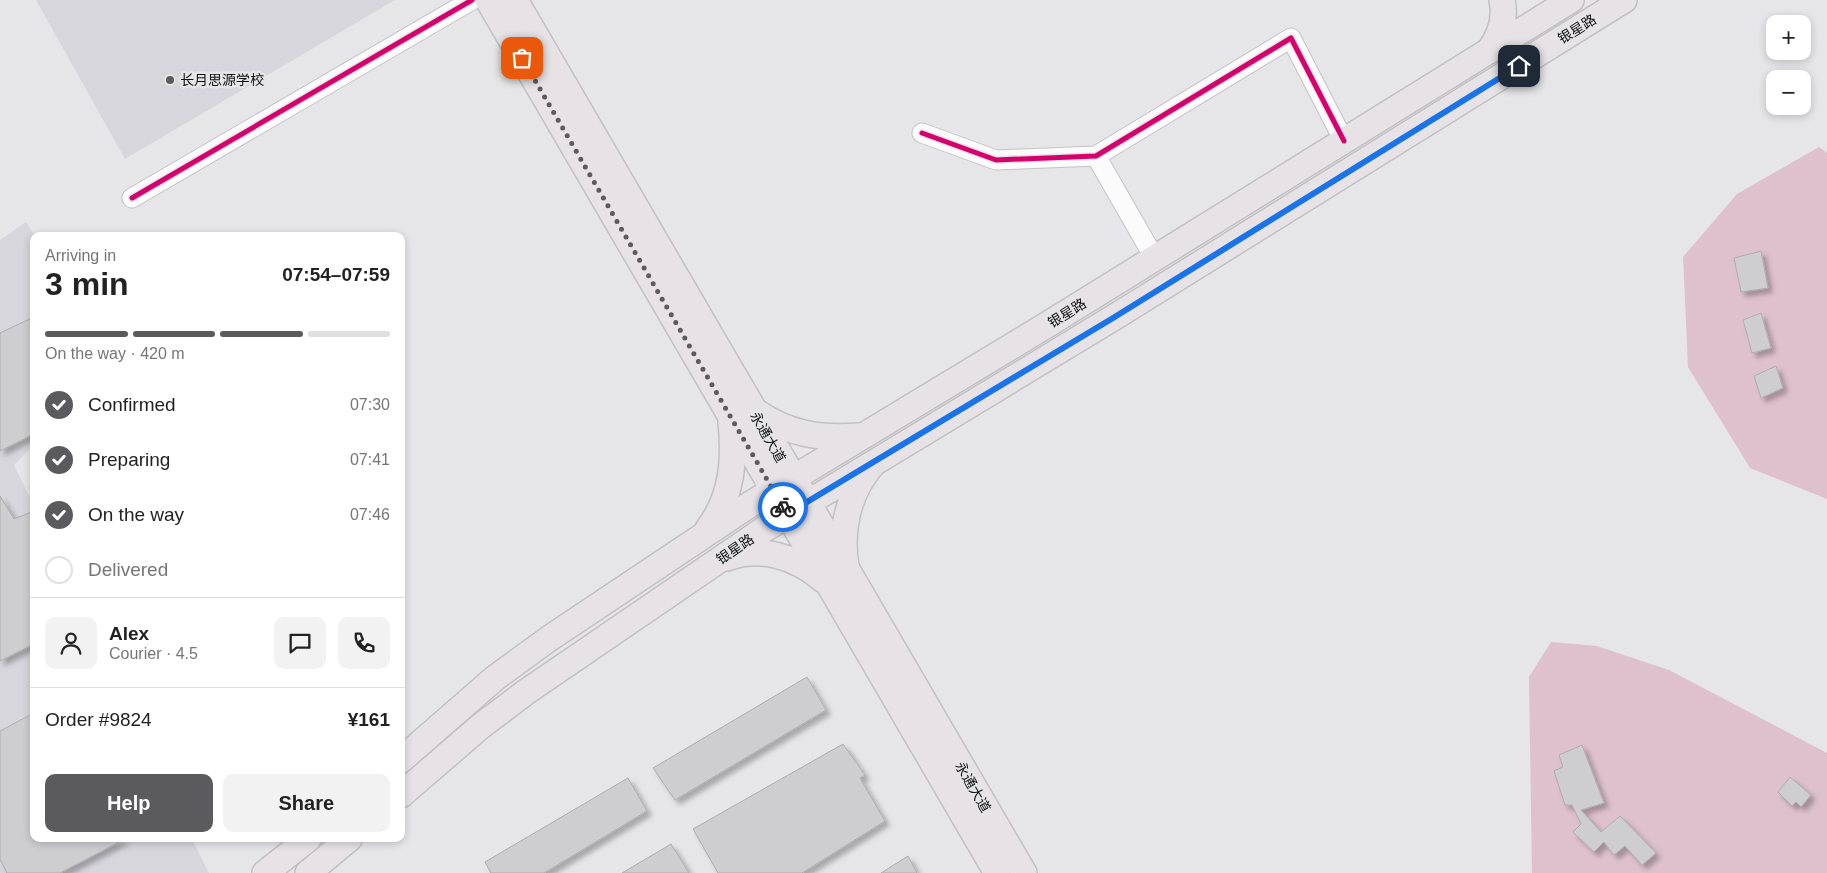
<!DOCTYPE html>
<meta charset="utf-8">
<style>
:root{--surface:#fff;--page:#f2f2f2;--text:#222;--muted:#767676;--line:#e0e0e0;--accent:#5b5a5c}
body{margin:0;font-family:Helvetica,"Noto Sans SC",sans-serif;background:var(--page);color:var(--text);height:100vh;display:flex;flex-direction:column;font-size:19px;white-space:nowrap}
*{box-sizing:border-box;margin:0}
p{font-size:16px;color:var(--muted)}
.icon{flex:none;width:28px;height:28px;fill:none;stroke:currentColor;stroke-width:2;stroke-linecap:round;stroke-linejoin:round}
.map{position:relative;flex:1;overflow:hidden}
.side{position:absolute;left:30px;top:232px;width:375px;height:610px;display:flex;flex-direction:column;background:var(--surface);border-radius:10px;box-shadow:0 2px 8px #0003}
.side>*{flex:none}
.controls{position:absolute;left:1766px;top:15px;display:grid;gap:10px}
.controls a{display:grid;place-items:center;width:45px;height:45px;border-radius:10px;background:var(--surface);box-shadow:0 2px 8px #0003;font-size:25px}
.pin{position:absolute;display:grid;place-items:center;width:42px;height:42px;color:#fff;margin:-21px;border-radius:10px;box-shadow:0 2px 8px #0006}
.courier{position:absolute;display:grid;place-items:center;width:50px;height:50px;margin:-25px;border:4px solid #1a73e8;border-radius:50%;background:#fff;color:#222;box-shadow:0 1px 6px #0007}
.headline em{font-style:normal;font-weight:700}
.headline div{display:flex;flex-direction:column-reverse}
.headline{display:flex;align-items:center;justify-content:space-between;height:85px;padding:0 15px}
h1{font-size:32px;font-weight:700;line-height:38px}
.bar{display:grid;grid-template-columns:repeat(4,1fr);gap:8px 5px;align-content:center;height:60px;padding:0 15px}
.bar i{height:6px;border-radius:4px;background:var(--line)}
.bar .selected{background:var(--accent)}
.bar p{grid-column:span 4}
.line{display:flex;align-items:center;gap:12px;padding:0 15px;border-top:1px solid var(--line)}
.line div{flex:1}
.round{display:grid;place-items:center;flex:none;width:52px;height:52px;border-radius:10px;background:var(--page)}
ol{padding:0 15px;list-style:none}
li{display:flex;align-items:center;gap:15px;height:55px}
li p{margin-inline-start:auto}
li .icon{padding:5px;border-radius:50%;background:var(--accent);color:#fff;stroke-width:4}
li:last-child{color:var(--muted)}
li i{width:28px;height:28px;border:2px solid var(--line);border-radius:50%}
.primary-button{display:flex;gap:10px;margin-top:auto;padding:10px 15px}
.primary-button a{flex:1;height:58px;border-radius:10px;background:var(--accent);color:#fff;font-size:20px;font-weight:700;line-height:58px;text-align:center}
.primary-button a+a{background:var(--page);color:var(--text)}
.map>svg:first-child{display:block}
.built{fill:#d8d6dd}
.green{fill:#dfc1ce}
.building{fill:#cecdcf;stroke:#adadae;filter:url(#shadow)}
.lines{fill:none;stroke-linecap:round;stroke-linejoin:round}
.minor-casing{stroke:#c4c3c5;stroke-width:21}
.major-casing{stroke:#c2c1c2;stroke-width:28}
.minor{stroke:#fbfbfb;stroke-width:19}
.major{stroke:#e6e2e6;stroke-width:25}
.cycleway-casing{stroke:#e5e4e8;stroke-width:8}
.cycleway{stroke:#d6006c;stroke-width:5}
.done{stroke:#5b5a5c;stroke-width:5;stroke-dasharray:0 9}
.route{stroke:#1a73e8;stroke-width:6}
.poi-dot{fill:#5b5a5c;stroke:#e5e4e8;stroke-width:2}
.labels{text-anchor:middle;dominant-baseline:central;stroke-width:5;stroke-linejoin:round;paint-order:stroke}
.street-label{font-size:14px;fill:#100f11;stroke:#e5e4e8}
.poi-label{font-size:14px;fill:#100f11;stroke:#e5e4e8;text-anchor:start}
</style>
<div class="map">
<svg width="1827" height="873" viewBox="0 0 1827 873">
<defs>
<filter id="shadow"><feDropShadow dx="4.5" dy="4.5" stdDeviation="2.5" flood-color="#0004"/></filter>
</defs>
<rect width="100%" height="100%" fill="#e6e5e7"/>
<g class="built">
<path d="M36,0H395L125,159Z"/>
<path d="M26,222L35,236L34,445L14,465L34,506V839H192L209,873H0V240Z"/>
</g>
<g class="green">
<path d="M1819,147L1827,153V499L1750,468L1688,367L1683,257L1737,194Z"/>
<path d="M1551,642L1597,646L1669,670L1827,753V873H1532L1529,677Z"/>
</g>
<g class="building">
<path d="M1761,251L1768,288L1741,292L1734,258Z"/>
<path d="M1761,313L1771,348L1752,353L1743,320Z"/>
<path d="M34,317V434L0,451V333Z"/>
<path d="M1776,366L1783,388L1761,398L1754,376Z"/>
<path d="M0,496L14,519L34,511V644L0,661Z"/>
<path d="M807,677L826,710L675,800L653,768Z"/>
<path d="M34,713V839H125L60,873H7L0,859V731Z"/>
<path d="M843,744L865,775L860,778L885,821L802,873H718L693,829Z"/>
<path d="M1582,745L1604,803L1581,810L1601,832L1620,816L1656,853L1642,865L1625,846L1614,855L1604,842L1594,852L1573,832L1581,824L1572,805H1565L1554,771L1563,767L1559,755Z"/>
<path d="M1790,777L1811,795L1801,807L1796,802L1792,806L1778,792Z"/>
<path d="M628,778L647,811L544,873H491L485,862Z"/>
<path d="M671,844L689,873H622Z"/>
<path d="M908,856L917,873H881Z"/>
</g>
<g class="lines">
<g class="minor-casing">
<g id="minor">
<path d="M922,133L996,160L1096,156L1291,38L1344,141"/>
<path d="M1096,156L1155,259"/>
<path d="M132,198L472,0"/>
</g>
</g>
<g class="major-casing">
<g id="major">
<path d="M488,0L997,873"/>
<path d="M515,0L1024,873"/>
<path d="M1489,51C1501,35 1506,19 1502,0"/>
<path d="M755,411C788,434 819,439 859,436"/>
<path d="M708,529C732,497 735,461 731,422"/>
<path d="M727,558C760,546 795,556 822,579"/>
<path d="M846,566C840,530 848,493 872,465"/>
<path d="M401,760L495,678L550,638L749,505L1050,323L1571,0"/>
<path d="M401,795L481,726L526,692L763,530L1113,318L1624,0"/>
<path d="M265,873L308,839"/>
<path d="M308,873L349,839"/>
</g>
</g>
<use href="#minor" class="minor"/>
<use href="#major" class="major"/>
<g class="cycleway-casing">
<g id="cycleway">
<path d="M922,133L996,160L1096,156L1291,38L1344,141"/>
<path d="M132,198L472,0"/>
</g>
</g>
<use href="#cycleway" class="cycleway"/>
</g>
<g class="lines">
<path class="done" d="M522,58L783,507"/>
<path class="route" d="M783,507L787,514L1113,318L1519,66"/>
</g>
<circle class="poi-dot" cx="170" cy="80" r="5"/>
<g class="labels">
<g class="street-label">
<text transform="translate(1577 29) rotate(-32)">银星路</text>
<text transform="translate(1067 313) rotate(-32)">银星路</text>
<text transform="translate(768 437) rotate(60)">永通大道</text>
<text transform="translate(735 549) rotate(-34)">银星路</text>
<text transform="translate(973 787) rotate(60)">永通大道</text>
</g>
<g class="poi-label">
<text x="180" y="80">长月思源学校</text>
</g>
</g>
</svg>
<div class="controls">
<a>+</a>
<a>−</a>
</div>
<div class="pin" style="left:522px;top:58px;background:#ea580c"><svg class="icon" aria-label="bag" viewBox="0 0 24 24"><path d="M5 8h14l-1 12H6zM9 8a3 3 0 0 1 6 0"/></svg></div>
<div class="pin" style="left:1519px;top:66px;background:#1f2937"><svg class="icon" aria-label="home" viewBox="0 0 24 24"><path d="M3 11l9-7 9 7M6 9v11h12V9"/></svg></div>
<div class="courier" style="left:783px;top:507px"><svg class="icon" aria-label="bike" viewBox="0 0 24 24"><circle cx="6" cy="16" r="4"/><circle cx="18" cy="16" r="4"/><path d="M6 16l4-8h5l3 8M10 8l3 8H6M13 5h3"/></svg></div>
<section class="side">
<div class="headline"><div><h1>3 min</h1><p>Arriving in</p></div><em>07:54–07:59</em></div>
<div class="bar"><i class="selected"></i><i class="selected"></i><i class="selected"></i><i></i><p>On the way · 420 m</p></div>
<ol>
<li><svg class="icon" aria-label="check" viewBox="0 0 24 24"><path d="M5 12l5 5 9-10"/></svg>Confirmed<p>07:30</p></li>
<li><svg class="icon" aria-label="check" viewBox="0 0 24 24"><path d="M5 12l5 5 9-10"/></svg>Preparing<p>07:41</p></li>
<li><svg class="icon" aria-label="check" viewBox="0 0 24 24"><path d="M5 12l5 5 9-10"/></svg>On the way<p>07:46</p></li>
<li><i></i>Delivered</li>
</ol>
<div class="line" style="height:90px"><a class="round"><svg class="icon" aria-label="person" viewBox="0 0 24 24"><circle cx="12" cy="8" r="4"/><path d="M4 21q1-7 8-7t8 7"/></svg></a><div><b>Alex</b><p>Courier · 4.5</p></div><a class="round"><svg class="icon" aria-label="chat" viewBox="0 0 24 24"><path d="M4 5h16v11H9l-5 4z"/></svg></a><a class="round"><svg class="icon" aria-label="phone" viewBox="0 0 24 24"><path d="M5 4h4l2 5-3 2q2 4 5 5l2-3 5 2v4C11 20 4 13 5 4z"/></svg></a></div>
<div class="line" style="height:65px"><div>Order #9824</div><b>¥161</b></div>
<div class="primary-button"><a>Help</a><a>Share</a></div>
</section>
</div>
